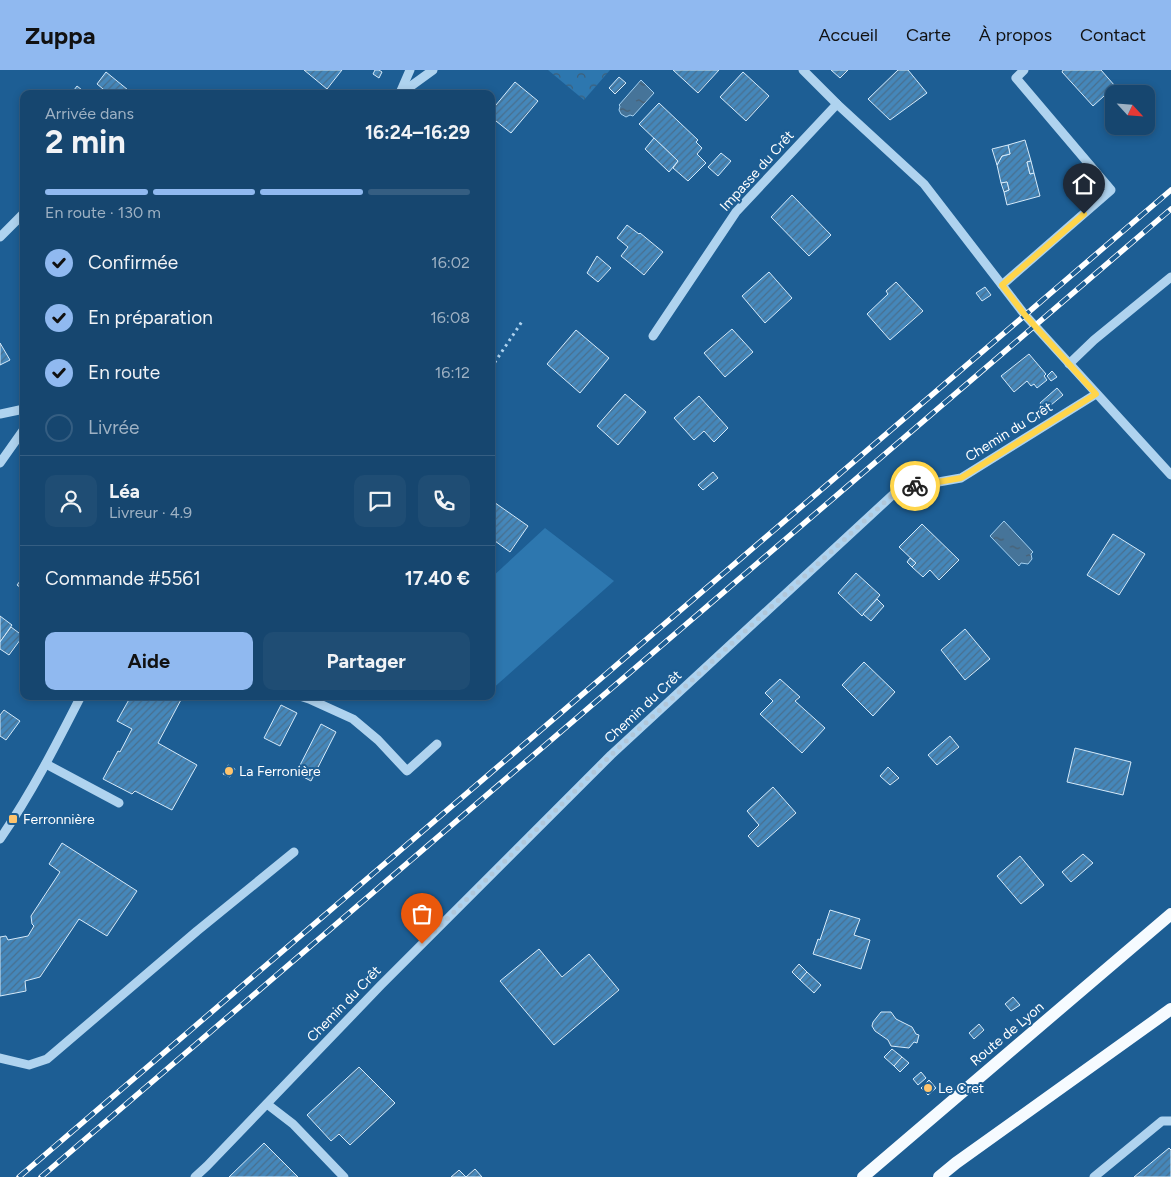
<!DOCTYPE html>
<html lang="fr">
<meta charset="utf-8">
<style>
:root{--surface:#16466f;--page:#1f4d74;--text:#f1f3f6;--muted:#9eb1c3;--line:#355e82;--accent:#90b9f0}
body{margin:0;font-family:Figtree,sans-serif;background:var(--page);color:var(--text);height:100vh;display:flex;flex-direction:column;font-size:19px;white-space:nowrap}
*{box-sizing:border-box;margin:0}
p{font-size:16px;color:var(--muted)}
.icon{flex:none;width:28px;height:28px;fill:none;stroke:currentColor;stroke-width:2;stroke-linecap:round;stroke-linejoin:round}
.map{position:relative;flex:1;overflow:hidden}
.side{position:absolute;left:20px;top:20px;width:475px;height:610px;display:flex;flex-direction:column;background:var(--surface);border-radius:10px;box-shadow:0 2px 8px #0003,0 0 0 1px var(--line)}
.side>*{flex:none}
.needle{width:32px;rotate:116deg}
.fabs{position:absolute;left:1105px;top:15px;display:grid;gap:10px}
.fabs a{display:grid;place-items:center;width:50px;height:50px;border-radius:10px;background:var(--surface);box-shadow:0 2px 8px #0003,0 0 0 1px var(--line);font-size:25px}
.pin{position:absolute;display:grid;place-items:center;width:42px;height:42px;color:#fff;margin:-51px -21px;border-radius:50% 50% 50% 0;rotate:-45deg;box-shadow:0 0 5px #0007}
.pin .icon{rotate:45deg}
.courier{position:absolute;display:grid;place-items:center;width:50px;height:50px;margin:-25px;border:4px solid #ffd54a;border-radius:50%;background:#fff;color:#222;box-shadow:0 1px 6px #0007}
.head em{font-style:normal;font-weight:700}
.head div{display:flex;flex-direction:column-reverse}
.head{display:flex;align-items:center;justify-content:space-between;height:85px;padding:0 25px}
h1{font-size:32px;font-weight:700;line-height:38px}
.bar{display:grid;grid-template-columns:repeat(4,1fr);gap:8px 5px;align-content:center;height:60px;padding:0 25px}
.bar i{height:6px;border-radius:4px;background:var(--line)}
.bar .current{background:var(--accent)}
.bar p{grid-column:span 4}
.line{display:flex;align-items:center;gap:12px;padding:0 25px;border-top:1px solid var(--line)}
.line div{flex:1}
.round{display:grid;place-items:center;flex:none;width:52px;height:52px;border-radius:10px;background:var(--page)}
ol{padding:0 25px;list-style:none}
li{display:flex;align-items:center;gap:15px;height:55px}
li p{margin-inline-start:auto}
li .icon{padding:5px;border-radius:50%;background:var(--accent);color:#111;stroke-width:4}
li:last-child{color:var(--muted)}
li i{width:28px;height:28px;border:2px solid var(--line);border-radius:50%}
.primary-button{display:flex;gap:10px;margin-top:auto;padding:10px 25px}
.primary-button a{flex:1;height:58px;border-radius:10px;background:var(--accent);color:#111;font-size:20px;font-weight:700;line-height:58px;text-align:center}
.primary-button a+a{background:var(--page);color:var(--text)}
header{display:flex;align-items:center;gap:30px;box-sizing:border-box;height:70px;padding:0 25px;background:var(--accent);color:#111}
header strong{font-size:24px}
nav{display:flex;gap:28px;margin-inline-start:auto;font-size:18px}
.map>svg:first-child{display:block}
.forest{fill:url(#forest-crowns)}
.pitch{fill:#2d77af}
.water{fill:url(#water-ripples);stroke:#a2cff0}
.building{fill:url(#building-hatch);stroke:#d5eafa}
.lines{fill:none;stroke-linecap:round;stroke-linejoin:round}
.path{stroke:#afd3ef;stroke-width:3;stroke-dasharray:2.5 4;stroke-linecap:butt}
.minor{stroke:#afd3ef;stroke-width:9}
.major{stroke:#f6fbff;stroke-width:12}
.rail-casing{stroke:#fff;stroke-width:5.5}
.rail{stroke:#1d5e94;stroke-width:4;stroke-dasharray:11;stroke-linecap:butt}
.done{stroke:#b0c7da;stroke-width:5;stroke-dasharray:0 9}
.route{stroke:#ffd54a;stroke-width:6}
.poi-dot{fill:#fec46d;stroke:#1d5e94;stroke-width:2}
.labels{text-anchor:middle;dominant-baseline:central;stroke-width:4;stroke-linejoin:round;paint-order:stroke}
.street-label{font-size:14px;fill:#fff;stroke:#1d5e94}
.poi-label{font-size:14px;fill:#fff;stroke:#1d5e94;text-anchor:start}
</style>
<header>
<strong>Zuppa</strong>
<nav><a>Accueil</a><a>Carte</a><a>À propos</a><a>Contact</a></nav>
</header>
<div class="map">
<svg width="1171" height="1107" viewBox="0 0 1171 1107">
<defs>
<pattern id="forest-crowns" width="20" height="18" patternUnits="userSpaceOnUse" patternTransform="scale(1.25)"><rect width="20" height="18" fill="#2d77af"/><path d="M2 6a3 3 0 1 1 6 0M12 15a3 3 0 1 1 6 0" fill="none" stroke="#3e5f79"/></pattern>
<pattern id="water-ripples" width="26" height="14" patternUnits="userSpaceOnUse" patternTransform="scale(1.25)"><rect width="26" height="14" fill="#467499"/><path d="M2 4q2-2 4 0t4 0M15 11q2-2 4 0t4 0" fill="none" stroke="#495e6f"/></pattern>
<pattern id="building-hatch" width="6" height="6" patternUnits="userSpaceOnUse" patternTransform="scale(1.25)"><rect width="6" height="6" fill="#4587ba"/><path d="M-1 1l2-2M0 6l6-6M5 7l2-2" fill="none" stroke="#486f8e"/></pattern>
</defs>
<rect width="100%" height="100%" fill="#1d5e94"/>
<path class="forest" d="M548,0H610L584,30Z"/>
<path class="pitch" d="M545,458L614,511L491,620V508Z"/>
<g class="water">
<path d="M641,10L654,23L633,46L630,45L626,47L621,44L619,40L620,36L619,35Z"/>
<path d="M1004,451L1033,482L1031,484L1032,489L1028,494L1021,493L1019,496L990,466Z"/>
</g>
<g class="building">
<path d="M304,0H342L327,19Z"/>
<path d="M375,0H379L382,2L379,8L373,4Z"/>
<path d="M673,0H719L698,23Z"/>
<path d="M831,0H848L840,8Z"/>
<path d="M898,0H908L927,23L890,50L868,29Z"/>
<path d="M1063,0H1101L1115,16L1093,36L1062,2Z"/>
<path d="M106,2L133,24H109L97,14Z"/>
<path d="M743,2L769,26L746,51L720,27Z"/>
<path d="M619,7L626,13L615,24L609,18Z"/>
<path d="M515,12L538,31L511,63L491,47V41Z"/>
<path d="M77,16L87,24H71Z"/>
<path d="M659,33L698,70L696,72L702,78L697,84L706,93L688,111L673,98L678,91L639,54Z"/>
<path d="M654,68L678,91L669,102L645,79Z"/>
<path d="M1025,70L1031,91L1027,92L1030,104L1034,103L1040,126L1007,135L1004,122L1009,120L1007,112L1001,113L997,95L1002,86L1010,84L1008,75Z"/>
<path d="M1008,75L1010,84L1002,86L997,95L992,79Z"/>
<path d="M721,83L731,91L718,106L708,97Z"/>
<path d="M1031,91L1034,103L1030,104L1027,92Z"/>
<path d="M1007,112L1009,120L1004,122L1001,113Z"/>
<path d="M792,125L831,165L809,186L771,147Z"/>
<path d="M627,155L639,164L640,163L663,182L644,205L621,186L628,177L617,168Z"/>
<path d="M597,186L611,198L598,212L587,203Z"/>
<path d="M769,202L792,228L765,253L742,226Z"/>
<path d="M896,212L923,241L890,270L867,244L888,224L886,221Z"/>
<path d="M985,217L991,225L982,231L976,223Z"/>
<path d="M732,259L753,282L725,307L704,283Z"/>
<path d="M576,260L609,288L580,323L547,294Z"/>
<path d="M0,273L10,290L0,295Z"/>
<path d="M1029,284L1046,304L1044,306L1047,310L1037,318L1034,314L1031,316L1027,311L1014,322L1001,306Z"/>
<path d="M1052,301L1057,307L1051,311L1047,306Z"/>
<path d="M1057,318L1063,325L1045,340L1040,333Z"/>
<path d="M625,324L646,342L618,375L597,356Z"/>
<path d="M699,326L728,358L714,372L704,361L694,370L674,348Z"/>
<path d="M713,402L718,408L703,420L698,415Z"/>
<path d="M491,430L528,456L510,482L491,468Z"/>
<path d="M922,454L959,490L939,510L930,500L923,507L912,497L916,493L899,477Z"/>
<path d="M1113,464L1145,484L1119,525L1087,505Z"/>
<path d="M910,488L916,493L912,497L907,492Z"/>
<path d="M856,503L880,525L862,546L838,523Z"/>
<path d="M24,506V520L17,515Z"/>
<path d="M877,529L884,536L871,551L863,544Z"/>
<path d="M0,546L12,555L0,572Z"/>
<path d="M11,557L23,566L9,585L0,579V572Z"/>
<path d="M965,559L990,589L965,610L941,580Z"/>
<path d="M864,592L895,622L873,646L842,615Z"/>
<path d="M780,609L800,627L795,631L825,658L802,683L760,644L773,631L765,623Z"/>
<path d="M131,626H183L158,673L197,695L172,740L135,721L132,724L103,709L118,681L120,682L132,659L117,651Z"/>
<path d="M281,635L297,643L280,676L264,668Z"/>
<path d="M4,640L20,651L6,670L0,666V645Z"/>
<path d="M321,654L336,662L311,711L296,703Z"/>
<path d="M950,666L959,677L937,695L928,685Z"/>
<path d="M1075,678L1131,692L1123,725L1067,712Z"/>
<path d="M228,695L235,699L230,707L223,704Z"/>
<path d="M888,697L899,708L890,715L880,706Z"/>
<path d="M773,717L796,743L758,777L748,766L759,755L747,741Z"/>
<path d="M62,773L137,821L107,866L79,849L40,907L25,911L26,921L0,926V867L6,866L8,870L28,866L34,856L32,854L31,846L60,802L49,794Z"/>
<path d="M1083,784L1093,793L1071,812L1062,802Z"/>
<path d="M1020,786L1044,815L1021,834L997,806Z"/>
<path d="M830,840L860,849L854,865L870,870L861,899L813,884L818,869L820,870Z"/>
<path d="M539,879L562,907L589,884L619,920L554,975L500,911Z"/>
<path d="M799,894L807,902L800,910L792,902Z"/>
<path d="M807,902L821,915L814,923L800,910Z"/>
<path d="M1013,927L1020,935L1011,941L1005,934Z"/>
<path d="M881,942H891L896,949L912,957L916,964L919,965L917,973L914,972L909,978L891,976L888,970L875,961L872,956L873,952Z"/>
<path d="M979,954L984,960L974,969L969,963Z"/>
<path d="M892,979L902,987L894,996L884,987Z"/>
<path d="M902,987L909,993L900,1002L894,996Z"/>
<path d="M359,997L395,1033L350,1075L339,1064L331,1071L307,1045Z"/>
<path d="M921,1002L926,1008L918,1015L913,1009Z"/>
<path d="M929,1010L936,1018L928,1025L921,1018Z"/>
<path d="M264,1073L298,1107H229Z"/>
<path d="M1169,1078L1171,1080V1107H1134Z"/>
<path d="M475,1099L482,1107H466Z"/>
<path d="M459,1100L466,1107H451L458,1101Z"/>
</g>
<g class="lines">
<path class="path" d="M491,298L523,250"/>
<g class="minor">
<path d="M803,0L837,34L924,114L1025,245L1171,405"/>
<path d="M400,23L410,0"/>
<path d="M400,24L433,0"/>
<path d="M0,167L24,143"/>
<path d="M1002,215L1111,120L1016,8L1024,0"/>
<path d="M653,266L736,142L837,34"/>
<path d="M1069,294L1094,270L1171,207"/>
<path d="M0,344L24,339"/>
<path d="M0,393L24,359"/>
<path d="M300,626L309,629L353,649L378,670L407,701L437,674"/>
<path d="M46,694L119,733"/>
<path d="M0,769C31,724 56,675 81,626"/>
<path d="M0,988L29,995L47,989L197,861L294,782"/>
<path d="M267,1034L293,1054L344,1107"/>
<path d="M195,1107L207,1096L381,915L611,685L899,419L961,408L1096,324"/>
<path d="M1094,1107L1162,1051H1171"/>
</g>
<g class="major">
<path d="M863,1107L1171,844"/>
<path d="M939,1107L956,1093L1171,939"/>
</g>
<g class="rail-casing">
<g id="rail">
<path d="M19,1107L1171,120"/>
<path d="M41,1107L1171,139"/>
</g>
</g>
<use href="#rail" class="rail"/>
</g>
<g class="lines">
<path class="done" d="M422,874L611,685L899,419L915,416"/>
<path class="route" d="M915,416L961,408L1096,324L1025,245L1002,215L1084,144"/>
</g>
<g class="poi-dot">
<circle cx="229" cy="701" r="5"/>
<rect x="8" y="744" width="10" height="10" rx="2.5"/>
<circle cx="928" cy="1018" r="5"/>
</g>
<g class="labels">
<g class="street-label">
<text transform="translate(757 101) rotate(-48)">Impasse du Crêt</text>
<text transform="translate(1009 362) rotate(-32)">Chemin du Crêt</text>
<text transform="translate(643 637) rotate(-43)">Chemin du Crêt</text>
<text transform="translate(344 934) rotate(-46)">Chemin du Crêt</text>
<text transform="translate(1007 964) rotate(-40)">Route de Lyon</text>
</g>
<g class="poi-label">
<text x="239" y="701">La Ferronière</text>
<text x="23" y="749">Ferronnière</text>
<text x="938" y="1018">Le Cret</text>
</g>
</g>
</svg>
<div class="fabs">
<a><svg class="needle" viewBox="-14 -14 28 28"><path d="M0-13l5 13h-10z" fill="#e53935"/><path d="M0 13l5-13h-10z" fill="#9eb1c3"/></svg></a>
</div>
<div class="pin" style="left:422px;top:874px;background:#ea580c"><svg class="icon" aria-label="bag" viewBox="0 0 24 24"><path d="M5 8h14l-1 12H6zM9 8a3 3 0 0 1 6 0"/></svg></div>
<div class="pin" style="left:1084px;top:144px;background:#1f2937"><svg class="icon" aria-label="home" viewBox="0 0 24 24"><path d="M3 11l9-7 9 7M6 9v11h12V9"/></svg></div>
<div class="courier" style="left:915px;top:416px"><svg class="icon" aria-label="bike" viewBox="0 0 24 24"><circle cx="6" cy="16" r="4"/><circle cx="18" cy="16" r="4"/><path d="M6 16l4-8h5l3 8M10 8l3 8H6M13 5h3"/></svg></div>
<section class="side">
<div class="head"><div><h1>2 min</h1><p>Arrivée dans</p></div><em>16:24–16:29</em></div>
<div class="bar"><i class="current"></i><i class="current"></i><i class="current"></i><i></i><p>En route · 130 m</p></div>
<ol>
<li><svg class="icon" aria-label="check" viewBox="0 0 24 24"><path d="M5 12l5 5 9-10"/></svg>Confirmée<p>16:02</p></li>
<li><svg class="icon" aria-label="check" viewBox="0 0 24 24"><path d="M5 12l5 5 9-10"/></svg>En préparation<p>16:08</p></li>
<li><svg class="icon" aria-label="check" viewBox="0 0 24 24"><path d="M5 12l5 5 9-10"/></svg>En route<p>16:12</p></li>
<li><i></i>Livrée</li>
</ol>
<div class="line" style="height:90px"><a class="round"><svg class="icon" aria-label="person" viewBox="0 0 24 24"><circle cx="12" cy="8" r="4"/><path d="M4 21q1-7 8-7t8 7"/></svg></a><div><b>Léa</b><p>Livreur · 4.9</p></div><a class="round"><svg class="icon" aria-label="chat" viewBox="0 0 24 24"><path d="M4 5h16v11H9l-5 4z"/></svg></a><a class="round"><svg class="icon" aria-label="phone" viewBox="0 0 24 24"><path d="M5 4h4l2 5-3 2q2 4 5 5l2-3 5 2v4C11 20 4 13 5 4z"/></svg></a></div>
<div class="line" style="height:65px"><div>Commande #5561</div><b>17.40 €</b></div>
<div class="primary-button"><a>Aide</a><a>Partager</a></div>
</section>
</div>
